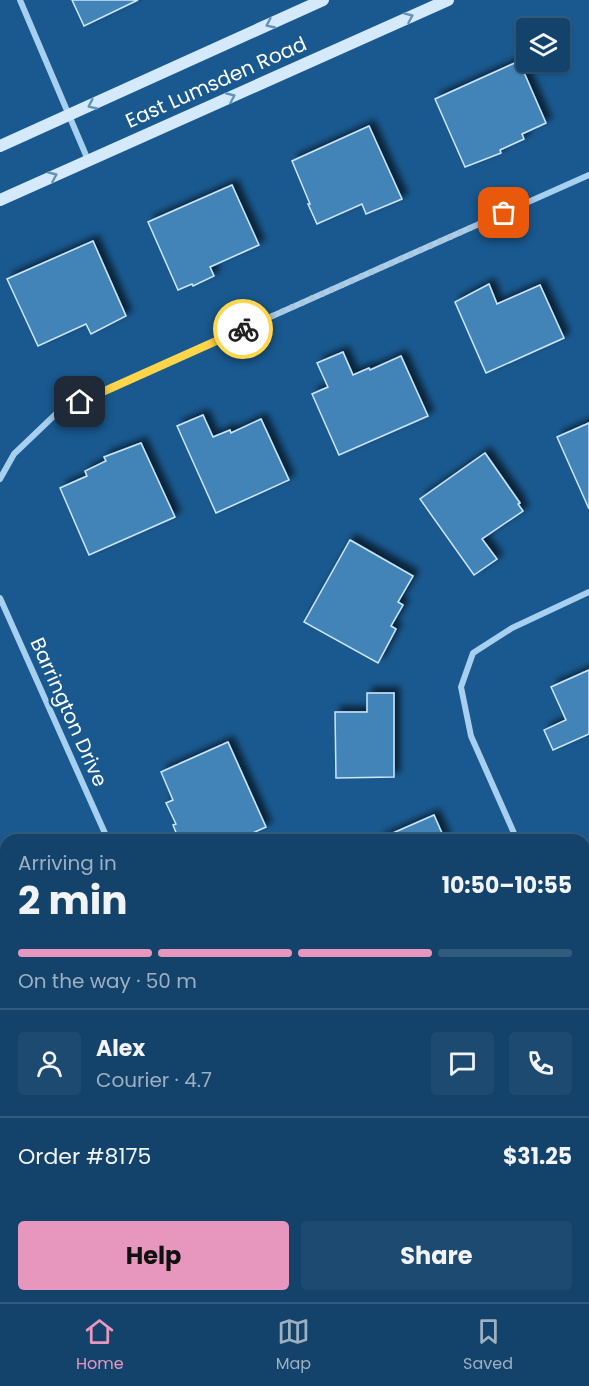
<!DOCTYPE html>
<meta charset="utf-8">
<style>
:root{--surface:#13436b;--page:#1c4a71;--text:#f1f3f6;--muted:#9db0c1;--line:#325c7e;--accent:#e797bd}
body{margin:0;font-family:Poppins,sans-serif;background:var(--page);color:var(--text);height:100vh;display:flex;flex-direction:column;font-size:22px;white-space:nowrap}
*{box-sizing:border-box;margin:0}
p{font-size:20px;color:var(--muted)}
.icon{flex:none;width:33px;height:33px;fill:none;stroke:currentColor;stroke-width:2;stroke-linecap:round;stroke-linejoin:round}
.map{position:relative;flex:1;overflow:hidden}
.sheet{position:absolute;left:0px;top:834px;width:590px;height:468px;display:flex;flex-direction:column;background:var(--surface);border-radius:18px 18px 0 0;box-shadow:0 2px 4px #0004,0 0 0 2px var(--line)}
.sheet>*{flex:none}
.tools{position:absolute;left:516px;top:18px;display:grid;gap:12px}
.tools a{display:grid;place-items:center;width:54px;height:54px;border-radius:6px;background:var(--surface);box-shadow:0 2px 4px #0004,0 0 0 2px var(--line);font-size:30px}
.pin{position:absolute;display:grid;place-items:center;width:51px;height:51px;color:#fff;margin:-26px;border-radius:12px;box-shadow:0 3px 9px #0006}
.courier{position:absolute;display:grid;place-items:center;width:60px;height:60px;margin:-30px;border:4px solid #ffd54a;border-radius:50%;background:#fff;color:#222;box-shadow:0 2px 8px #0007}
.overview em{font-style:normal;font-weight:700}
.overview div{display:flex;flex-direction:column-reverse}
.overview{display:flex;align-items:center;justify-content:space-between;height:102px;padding:0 18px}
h1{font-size:39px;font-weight:700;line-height:45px}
.bar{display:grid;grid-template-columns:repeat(4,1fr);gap:9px 6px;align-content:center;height:72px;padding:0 18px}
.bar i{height:8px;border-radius:4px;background:var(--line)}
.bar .active{background:var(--accent)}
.bar p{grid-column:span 4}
.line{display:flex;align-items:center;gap:15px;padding:0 18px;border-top:2px solid var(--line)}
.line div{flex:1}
.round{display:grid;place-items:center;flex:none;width:63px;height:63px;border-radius:6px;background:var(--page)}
.action{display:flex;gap:12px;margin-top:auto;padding:12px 18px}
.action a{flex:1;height:69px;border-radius:6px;background:var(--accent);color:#111;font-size:24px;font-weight:700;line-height:69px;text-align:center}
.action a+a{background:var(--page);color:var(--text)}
.tabs{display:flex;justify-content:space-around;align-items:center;height:84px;border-top:2px solid var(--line);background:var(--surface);font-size:16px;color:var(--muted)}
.tabs a{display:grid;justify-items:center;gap:3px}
.tabs .active{color:var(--accent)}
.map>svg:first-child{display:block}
.building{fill:#4283b8;stroke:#cde6fa;stroke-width:1.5;filter:url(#shadow)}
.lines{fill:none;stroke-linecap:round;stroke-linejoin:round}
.street{stroke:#a7cfef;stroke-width:6}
.secondary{stroke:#d4e9fa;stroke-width:12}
.oneway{stroke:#6493ba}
.done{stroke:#aec5d8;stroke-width:6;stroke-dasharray:0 10.8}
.route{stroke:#ffd54a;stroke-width:8}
.labels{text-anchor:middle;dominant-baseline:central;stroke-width:5;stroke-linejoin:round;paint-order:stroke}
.street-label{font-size:20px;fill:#fff;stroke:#19598f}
</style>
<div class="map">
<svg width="589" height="1302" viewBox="0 0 589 1302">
<defs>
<filter id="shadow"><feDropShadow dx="5.5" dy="-5.5" stdDeviation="3" flood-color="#0009"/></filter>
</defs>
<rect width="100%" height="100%" fill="#19598f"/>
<g class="building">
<path d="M72,0H138L84,26Z"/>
<path d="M519,61L546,123L522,134L524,139L500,150L501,153L465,167L435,99Z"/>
<path d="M369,126L402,199L366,214L362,204L317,224L308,204H310L292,161Z"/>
<path d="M232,185L259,245L210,267L214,276L193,286L192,284L178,290L148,222Z"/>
<path d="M93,241L126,316L91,334L86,324L38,346L7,279Z"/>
<path d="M489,284L497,304L540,285L564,338L486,373L455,302Z"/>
<path d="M343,352L353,375L369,368L370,370L401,356L428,416L339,455L312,394L328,387L317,363Z"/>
<path d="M203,415L213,437L230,430L231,433L261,419L289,480L216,513L177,426Z"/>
<path d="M589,423V509L557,437Z"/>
<path d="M141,443L175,517L89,555L60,488L87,476L85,471L106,461L104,457Z"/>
<path d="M485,453L520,503L518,504L523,511L482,539L497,559L474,575L420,499Z"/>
<path d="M350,540L413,576L398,602L403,605L391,626L396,629L378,663L304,622Z"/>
<path d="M589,670V734L553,750L544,730L566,720L551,687Z"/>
<path d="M367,693H394V777L336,778L335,712H367Z"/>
<path d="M228,742L266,827L237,840H179L173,825L176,824L166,803L173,800L161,772Z"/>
<path d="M434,815L445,840H377Z"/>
</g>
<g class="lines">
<g class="street">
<path d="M20,0L88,160"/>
<path d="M0,479L14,454L59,411L589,175"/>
<path d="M0,598L108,840"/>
<path d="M517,840L471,736L461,687L473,653L512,628L589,592"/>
<path d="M584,962H589"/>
</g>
<g class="secondary">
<path d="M0,146L323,0"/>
<path d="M0,200L448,0"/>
<path d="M0,1211L6,1224"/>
<path d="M38,1296L41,1302"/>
</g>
</g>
<defs><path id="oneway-chevron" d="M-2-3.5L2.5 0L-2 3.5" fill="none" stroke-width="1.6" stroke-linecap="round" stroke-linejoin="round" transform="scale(1.5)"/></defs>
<g class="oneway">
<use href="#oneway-chevron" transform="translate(409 17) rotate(-24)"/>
<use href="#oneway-chevron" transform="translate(270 24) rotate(155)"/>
<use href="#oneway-chevron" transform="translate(231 97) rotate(-24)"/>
<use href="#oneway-chevron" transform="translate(92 105) rotate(155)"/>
<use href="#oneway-chevron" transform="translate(53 176) rotate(-24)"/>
</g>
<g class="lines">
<path class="done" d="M243,329L504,213"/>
<path class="route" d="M80,402L243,329"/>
</g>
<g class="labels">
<g class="street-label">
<text transform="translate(216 82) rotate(-24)">East Lumsden Road</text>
<text transform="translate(69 712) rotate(66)">Barrington Drive</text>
</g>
</g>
</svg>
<div class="tools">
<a><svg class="icon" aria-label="layers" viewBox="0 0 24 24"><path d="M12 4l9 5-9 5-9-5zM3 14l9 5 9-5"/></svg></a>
</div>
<div class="pin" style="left:504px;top:213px;background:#ea580c"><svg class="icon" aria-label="bag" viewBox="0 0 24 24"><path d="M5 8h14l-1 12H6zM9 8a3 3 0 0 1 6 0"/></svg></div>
<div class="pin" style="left:80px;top:402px;background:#1f2937"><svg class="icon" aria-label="home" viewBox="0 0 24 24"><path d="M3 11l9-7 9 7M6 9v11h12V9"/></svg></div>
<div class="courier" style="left:243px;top:329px"><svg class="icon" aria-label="bike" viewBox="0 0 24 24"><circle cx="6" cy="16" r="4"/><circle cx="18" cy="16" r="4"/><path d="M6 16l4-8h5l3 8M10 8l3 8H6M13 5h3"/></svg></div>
<section class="sheet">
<div class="overview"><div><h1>2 min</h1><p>Arriving in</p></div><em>10:50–10:55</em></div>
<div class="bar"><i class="active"></i><i class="active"></i><i class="active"></i><i></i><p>On the way · 50 m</p></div>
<div class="line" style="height:108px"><a class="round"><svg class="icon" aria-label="person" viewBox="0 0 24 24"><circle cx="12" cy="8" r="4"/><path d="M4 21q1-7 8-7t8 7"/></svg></a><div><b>Alex</b><p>Courier · 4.7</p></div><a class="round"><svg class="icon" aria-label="chat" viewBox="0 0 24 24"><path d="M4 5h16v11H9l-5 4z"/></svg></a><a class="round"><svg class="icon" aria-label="phone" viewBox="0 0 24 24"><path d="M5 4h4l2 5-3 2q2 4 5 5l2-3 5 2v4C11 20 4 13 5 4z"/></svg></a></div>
<div class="line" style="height:78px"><div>Order #8175</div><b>$31.25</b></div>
<div class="action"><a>Help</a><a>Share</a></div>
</section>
</div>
<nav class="tabs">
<a class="active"><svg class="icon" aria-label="home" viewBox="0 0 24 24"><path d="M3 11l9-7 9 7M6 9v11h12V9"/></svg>Home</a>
<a><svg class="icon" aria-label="map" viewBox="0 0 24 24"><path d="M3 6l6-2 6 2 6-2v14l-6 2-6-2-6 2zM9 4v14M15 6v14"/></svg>Map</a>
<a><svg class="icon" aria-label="saved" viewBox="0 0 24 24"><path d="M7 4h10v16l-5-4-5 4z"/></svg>Saved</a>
</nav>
